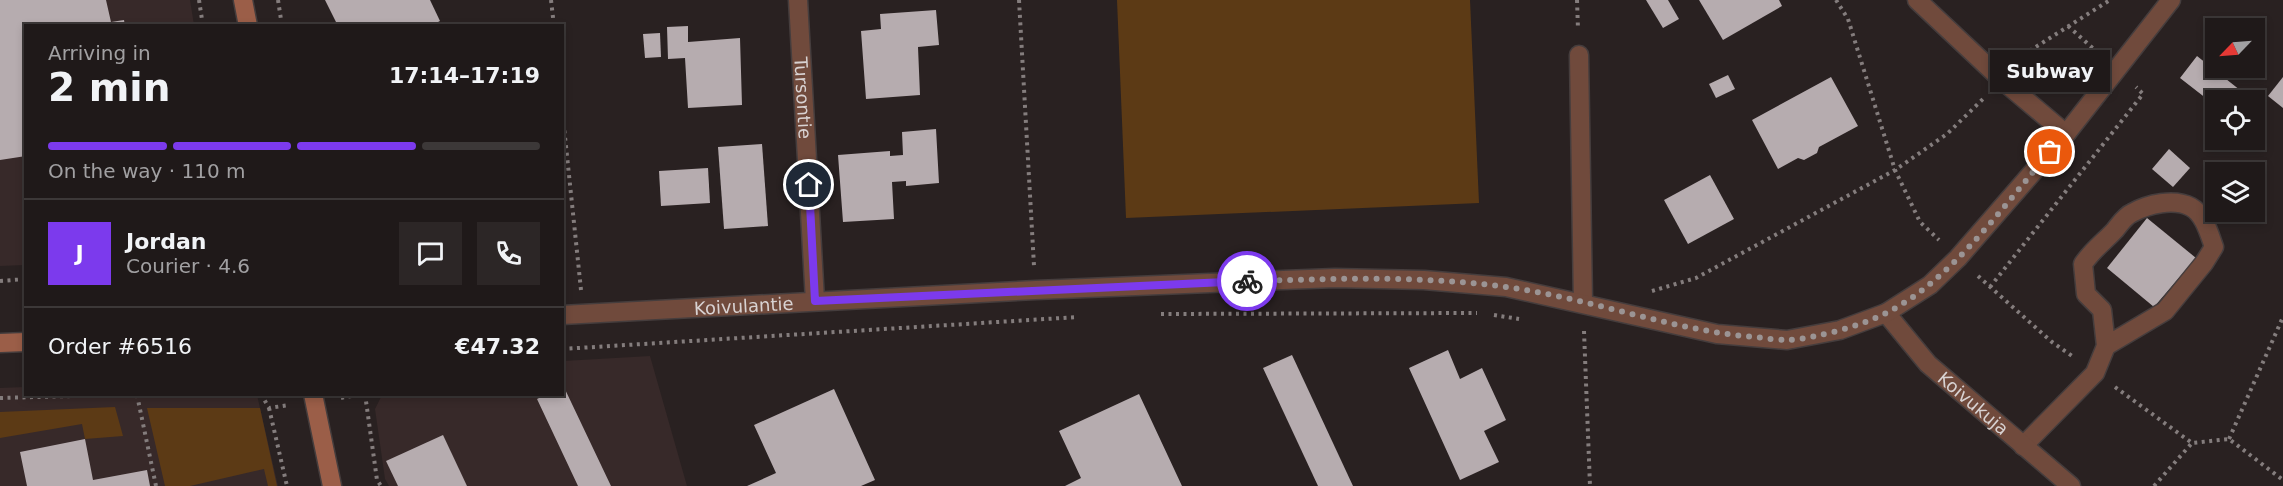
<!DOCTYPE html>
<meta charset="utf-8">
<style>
:root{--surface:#1f1919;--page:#2c2626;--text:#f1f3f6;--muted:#a1a0a2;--line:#3c3838;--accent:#7c3aed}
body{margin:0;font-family:"DejaVu Sans",sans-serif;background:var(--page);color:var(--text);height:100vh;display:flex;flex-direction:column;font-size:22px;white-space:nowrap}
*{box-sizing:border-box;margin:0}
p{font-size:20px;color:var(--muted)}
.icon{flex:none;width:33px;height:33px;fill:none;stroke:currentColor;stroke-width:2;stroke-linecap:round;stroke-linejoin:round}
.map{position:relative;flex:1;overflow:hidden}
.panel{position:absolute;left:24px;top:24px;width:540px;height:372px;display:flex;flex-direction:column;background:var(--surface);border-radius:0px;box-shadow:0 3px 9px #0003,0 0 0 2px var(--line)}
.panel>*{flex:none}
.needle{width:39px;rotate:245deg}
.fabs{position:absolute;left:2205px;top:18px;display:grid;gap:12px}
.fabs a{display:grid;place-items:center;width:60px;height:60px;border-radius:0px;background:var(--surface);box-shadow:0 3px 9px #0003,0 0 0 2px var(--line);font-size:30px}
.pin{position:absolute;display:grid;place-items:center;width:51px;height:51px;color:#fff;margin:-26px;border:3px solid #fff;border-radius:50%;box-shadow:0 2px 6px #0007}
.courier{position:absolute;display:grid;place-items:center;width:60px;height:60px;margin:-30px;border:4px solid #7c3aed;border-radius:50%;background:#fff;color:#222;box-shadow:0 2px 8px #0007}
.bubble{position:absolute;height:42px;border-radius:0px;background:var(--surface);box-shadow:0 3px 9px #0003,0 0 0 2px var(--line);font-size:20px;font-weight:700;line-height:42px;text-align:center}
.headline em{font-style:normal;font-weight:700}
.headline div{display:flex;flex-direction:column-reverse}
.headline{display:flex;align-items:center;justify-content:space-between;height:102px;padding:0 24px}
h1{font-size:39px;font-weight:700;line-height:45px}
.bar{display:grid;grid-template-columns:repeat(4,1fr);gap:9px 6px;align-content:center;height:72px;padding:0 24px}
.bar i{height:8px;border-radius:4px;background:var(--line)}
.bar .selected{background:var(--accent)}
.bar p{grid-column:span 4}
.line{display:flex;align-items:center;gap:15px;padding:0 24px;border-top:2px solid var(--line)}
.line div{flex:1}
.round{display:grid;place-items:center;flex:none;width:63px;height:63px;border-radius:0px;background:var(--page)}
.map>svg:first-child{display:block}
.built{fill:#372929}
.green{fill:#5c3a15}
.building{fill:#b6acaf}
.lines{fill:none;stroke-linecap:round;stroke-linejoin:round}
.lane-casing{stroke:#453d3d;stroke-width:21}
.street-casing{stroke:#453d3d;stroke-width:21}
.secondary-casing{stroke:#453d3d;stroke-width:21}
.path{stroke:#847d7d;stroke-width:4;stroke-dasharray:3 4.5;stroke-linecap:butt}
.lane{stroke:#704a3c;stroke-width:18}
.street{stroke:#704a3c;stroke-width:18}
.secondary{stroke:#9b5e48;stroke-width:18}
.done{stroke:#9b9494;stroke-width:6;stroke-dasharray:0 10.8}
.route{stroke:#7c3aed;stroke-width:8}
.labels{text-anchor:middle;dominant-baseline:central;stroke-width:6;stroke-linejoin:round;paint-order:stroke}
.street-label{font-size:18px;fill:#d8d2d2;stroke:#0f0b0b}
</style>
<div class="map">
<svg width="2283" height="486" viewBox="0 0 2283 486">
<rect width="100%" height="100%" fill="#292121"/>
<g class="built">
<path d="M0,0H190L194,25L26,26L25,265L0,266Z"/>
<path d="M650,356L687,486H389L385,479L375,409L382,395L562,394L563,361Z"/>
<path d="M25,387L26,394L257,395L278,486H0V388Z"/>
</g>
<g class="green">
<path d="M1117,0H1470L1479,203L1126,218Z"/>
<path d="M115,407L123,436L85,439L82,424L0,438V412Z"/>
<path d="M147,408H260L277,486H268L264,469L190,486H165Z"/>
</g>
<g class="building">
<path d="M0,0H106L111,22L124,20L125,26H26V156L0,160Z"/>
<path d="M325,0H430L440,21L430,26H338Z"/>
<path d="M1646,0H1668L1679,19L1663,28Z"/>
<path d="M1699,0H1779L1782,6L1723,40Z"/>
<path d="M936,10L939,45L918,47L920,95L866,99L861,31L881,29L880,14Z"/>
<path d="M688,26V42L740,38L742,105L688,108L685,58L668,59L667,27Z"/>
<path d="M660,33L661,57L645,58L643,34Z"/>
<path d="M2197,56L2250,98L2248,100H2216V106L2180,78Z"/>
<path d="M1728,75L1735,89L1716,98L1709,84Z"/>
<path d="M1831,77L1858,126L1819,147L1817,153L1804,160L1798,158L1778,169L1752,120Z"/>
<path d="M2283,77V108L2268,96Z"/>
<path d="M936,129L939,183L906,186V181L892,182L894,219L843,222L838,155L890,151V156L903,155L902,132Z"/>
<path d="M762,144L768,226L724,229L718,147Z"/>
<path d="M2169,149L2190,168L2173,187L2152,169Z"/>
<path d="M708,168L710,203L661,206L659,171Z"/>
<path d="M1710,175L1734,219L1688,244L1664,200Z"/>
<path d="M2147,218L2196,258L2154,307L2107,268Z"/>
<path d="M1448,350L1460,379L1482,368L1506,420L1484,431L1499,462L1460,480L1409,368Z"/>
<path d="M1292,355L1353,486H1318L1263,368Z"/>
<path d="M562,383L611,486H578L537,399L547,394H562Z"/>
<path d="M834,389L875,480L861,486H747L776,473L754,425Z"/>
<path d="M1139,394L1182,486H1065L1081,478L1059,431Z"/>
<path d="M443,435L467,486H398L386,461Z"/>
<path d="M85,439L93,480L147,470L150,486H27L20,452Z"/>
</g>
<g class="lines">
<g class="lane-casing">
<path id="lane" d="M2023,446L2095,373L2106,346L2102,310L2086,294L2083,264C2093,249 2104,242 2115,230C2120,224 2125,216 2132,213C2148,204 2174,198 2191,207C2204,214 2209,233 2214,247L2204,263L2165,311L2106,346"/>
</g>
<g class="street-casing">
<g id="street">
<path id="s1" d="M798,0L815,301"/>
<path d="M1917,0L2002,80L2066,134"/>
<path d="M1579,55L1583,303"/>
<path id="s2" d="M1886,313L1928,364L2071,486"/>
<path id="s3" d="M562,315L1036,290L1335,278L1424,280L1506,287L1717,334L1787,340L1840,330L1886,313L1930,285L1958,258L2066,134L2171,0"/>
</g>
</g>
<g class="secondary-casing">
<g id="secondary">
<path d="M243,0L248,26"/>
<path d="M0,343L26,342"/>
<path d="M313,394L332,486"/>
</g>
</g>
<g class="path">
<path d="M199,0L203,26"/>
<path d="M278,0L282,26"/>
<path d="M551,0L554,26"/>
<path d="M1019,0L1034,266"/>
<path d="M1577,0L1578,29"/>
<path d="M1836,0L1848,19L1895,170L1920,222L1939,240"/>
<path d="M2068,26L2097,52"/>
<path d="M2019,61L2023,55L2110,0"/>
<path d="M562,108L581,290"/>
<path d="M1978,276L2052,342L2075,358"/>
<path d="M0,281L26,279"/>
<path d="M1990,287L2143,94L2136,87"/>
<path d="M1652,291L1696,278L1895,170L1947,134L1985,97"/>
<path d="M1161,314L1477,313"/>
<path d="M1494,315L1519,319"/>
<path d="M1584,331L1590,486"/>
<path d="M562,349L1078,317"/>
<path d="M2115,387L2192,443L2229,439L2283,480"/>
<path d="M261,394L269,408L289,405"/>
<path d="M365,394L377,480L381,486"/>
<path d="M137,395L156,486"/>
<path d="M0,398L145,394"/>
<path d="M341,398L361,394"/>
<path d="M269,408L287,486"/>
<path d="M2229,439L2283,317"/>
<path d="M2154,486L2192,443"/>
</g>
<use href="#lane" class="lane"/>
<use href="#street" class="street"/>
<use href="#secondary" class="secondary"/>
</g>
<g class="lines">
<path class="done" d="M1247,281C1333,279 1420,275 1506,287C1589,298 1670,330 1754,337C1765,338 1776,340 1786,340C1814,339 1861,326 1886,313C1951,281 2003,206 2050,152"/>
<path class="route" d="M809,185L815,301L1247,281"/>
</g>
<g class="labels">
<g class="street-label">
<text stroke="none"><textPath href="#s1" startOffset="98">Tursontie</textPath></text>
<text stroke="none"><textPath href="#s3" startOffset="182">Koivulantie</textPath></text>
<text stroke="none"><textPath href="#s2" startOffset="126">Koivukuja</textPath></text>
</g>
</g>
</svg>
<div class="fabs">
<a><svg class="needle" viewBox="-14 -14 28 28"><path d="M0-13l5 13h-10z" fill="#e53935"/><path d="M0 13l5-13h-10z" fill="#a1a0a2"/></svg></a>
<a><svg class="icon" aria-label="locate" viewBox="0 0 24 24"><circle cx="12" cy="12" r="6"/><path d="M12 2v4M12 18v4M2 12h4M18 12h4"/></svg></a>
<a><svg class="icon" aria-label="layers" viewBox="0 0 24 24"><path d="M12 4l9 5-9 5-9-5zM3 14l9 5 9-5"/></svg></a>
</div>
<div class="pin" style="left:2050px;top:152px;background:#ea580c"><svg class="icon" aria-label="bag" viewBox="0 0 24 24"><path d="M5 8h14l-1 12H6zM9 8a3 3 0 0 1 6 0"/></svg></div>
<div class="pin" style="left:809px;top:185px;background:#1f2937"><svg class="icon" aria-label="home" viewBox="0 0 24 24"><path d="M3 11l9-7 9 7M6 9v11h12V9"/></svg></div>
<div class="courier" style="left:1247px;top:281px"><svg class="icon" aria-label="bike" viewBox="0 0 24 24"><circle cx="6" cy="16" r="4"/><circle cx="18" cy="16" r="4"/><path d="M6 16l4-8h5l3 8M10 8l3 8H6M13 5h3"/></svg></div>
<div class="bubble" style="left:1990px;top:50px;width:120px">Subway</div>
<section class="panel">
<div class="headline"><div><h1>2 min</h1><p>Arriving in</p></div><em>17:14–17:19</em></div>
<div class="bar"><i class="selected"></i><i class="selected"></i><i class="selected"></i><i></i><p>On the way · 110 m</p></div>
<div class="line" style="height:108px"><b class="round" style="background:var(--accent);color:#fff">J</b><div><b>Jordan</b><p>Courier · 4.6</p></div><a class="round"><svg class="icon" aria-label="chat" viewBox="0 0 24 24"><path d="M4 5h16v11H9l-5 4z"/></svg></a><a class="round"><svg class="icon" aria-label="phone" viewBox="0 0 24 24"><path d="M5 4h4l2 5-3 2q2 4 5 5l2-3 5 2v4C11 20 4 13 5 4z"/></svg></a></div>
<div class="line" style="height:78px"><div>Order #6516</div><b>€47.32</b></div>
</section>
</div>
